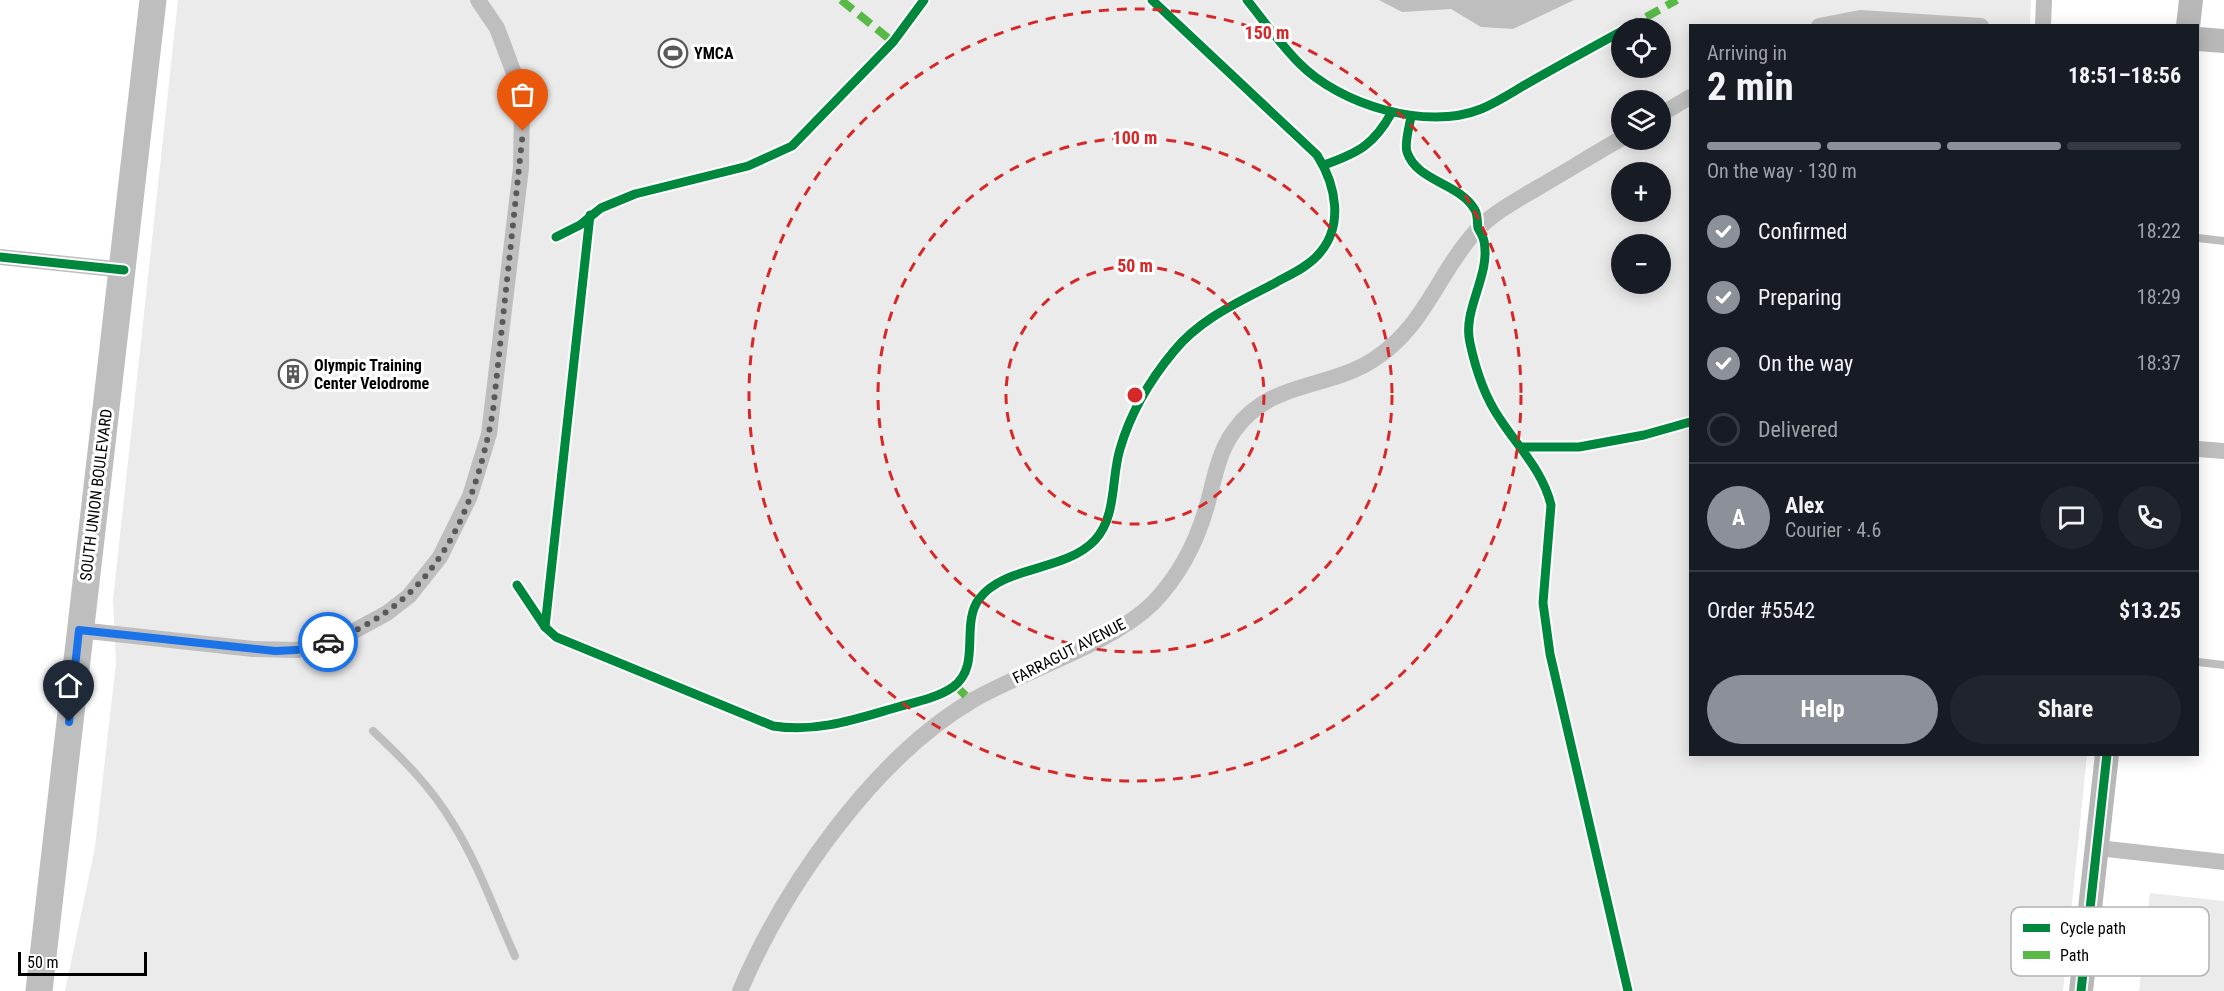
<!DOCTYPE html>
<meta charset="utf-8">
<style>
:root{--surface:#171b24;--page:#20242c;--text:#f1f3f6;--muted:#9ea1a6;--line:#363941;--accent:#8c9099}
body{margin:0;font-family:"Roboto Condensed",sans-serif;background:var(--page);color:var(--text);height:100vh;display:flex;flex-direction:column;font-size:22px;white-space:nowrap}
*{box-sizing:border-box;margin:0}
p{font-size:20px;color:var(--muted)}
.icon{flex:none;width:33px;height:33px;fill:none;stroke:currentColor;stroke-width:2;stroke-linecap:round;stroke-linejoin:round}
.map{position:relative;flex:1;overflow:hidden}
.side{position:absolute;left:1689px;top:24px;width:510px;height:732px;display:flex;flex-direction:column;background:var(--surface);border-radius:0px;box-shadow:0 3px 15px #0003}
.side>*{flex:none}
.fabs{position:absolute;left:1611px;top:18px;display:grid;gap:12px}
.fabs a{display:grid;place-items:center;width:60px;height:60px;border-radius:50%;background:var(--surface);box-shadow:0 3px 15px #0003;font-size:30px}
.scale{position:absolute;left:18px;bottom:15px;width:129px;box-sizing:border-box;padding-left:6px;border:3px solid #000;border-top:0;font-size:16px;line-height:21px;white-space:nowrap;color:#000;-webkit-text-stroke:4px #fff;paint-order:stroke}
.pin{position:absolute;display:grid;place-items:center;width:51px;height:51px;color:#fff;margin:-62px -26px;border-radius:50% 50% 50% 0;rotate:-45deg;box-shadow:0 0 6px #0007}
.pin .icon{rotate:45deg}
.courier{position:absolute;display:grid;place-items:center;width:60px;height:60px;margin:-30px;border:4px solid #1a73e8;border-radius:50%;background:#fff;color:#222;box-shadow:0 2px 8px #0007}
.head em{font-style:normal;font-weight:700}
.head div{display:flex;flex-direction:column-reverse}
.head{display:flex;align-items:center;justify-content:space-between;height:102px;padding:0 18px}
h1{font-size:39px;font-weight:700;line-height:45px}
.bar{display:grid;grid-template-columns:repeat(4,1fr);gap:9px 6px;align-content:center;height:72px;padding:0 18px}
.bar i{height:8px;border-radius:4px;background:var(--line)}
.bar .active{background:var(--accent)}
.bar p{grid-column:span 4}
.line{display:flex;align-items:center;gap:15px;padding:0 18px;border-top:2px solid var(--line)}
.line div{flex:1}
.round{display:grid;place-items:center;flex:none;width:63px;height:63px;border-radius:32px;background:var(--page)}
ol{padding:0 18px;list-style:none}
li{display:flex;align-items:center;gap:18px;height:66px}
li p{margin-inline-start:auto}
li .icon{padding:6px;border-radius:50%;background:var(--accent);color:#fff;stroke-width:4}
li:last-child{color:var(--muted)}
li i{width:33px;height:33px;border:3px solid var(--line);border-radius:50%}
.cta{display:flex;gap:12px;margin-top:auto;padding:12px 18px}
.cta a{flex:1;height:69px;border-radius:36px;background:var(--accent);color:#fff;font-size:24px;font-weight:700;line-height:69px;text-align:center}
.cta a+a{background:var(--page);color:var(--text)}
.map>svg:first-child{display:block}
.green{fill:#ebebeb;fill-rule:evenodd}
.water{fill:#bebebe}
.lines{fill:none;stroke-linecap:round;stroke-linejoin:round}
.lane{stroke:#bebebe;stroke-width:8}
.street{stroke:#bebebe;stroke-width:16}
.secondary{stroke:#b8b8b8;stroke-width:24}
.primary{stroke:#bebebe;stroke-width:27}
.quiet{stroke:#58b947;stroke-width:8;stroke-dasharray:15 8;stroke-linecap:butt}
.cycleway-casing{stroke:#fff;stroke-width:13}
.cycleway{stroke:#00873e;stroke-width:9}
.done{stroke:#595959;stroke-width:6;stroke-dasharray:0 10.8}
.route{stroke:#1a73e8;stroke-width:8}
.ring{fill:none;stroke:#d62828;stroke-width:3;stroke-dasharray:10 8}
.labels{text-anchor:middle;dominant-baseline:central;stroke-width:6;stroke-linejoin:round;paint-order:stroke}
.poi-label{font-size:16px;font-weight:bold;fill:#000;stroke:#fff;text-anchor:start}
.street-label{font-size:16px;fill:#000;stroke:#fff}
.key{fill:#fff;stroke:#b2b2b2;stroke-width:1.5}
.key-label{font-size:16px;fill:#000}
.centre{fill:#d62828;stroke:#fff;stroke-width:3}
.ring-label{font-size:18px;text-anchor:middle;font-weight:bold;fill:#d62828;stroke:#fff;stroke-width:6;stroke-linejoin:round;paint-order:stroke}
</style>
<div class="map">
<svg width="2224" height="991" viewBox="0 0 2224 991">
<rect width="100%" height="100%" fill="#fff"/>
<g class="green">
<path d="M178,0H2031L2030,25L1690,26V754L2087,755L2063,991H65L95,847L116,663L113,600ZM1622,28H1660V68H1622ZM1622,100H1660V140H1622ZM1622,172H1660V212H1622ZM1622,244H1660V284H1622Z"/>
<path d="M2150,893L2224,901V991H2139Z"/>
</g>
<path class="water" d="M1379,0H1574L1513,29L1481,27L1451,9L1402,12Z"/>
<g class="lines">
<g class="lane">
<path d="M2198,238L2224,241"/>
<path d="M2198,662L2224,665"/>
<path d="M373,731C403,759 431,787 452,822C478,863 495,912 515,956"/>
</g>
<g class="street">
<path d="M1819,26L1860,18L1981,26"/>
<path d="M2043,26L2044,0"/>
<path d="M1660,115L1690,97"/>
<path d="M0,257L124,270"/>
<path d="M2198,449L2224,451"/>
<path d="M79,630L253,649L297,650L345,636L387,613L409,596L440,557L470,496L489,434L521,168L522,107L518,84L497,28L478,0"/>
<path d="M2098,848L2224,862"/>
<path d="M740,991C784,887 874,758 973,700C1027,669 1110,645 1153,603C1178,577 1196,543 1206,509C1214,483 1217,454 1234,431C1270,380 1326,390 1373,360C1425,327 1437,274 1476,231C1494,212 1517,200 1539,187C1567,171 1594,154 1622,138"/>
</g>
<g class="secondary">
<path d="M2188,26L2191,0"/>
<path d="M2198,39L2224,41"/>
<path d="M2081,991L2107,754"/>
</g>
<path class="primary" d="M39,991L153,0"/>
<g class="quiet">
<path d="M841,0L893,42"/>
<path d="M1626,28L1677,0"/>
<path d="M955,685L971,701"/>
</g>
<g class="cycleway-casing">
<g id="cycleway">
<path d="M1247,0C1264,21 1280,44 1299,63C1340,105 1427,131 1481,109C1498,102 1514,91 1530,82C1560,65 1591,48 1622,31"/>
<path d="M1411,116C1410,125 1404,143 1407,152C1417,182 1460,183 1475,210C1478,215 1477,223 1478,228C1480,232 1483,236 1484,241C1491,276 1462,309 1470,343C1476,371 1484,396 1500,419C1518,447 1543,471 1551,505L1543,603L1550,654L1628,991"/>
<path d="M1324,165C1358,153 1374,145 1392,112"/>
<path d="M556,237L580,225L601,208L635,194L748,166L792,146L893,42L924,0"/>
<path d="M0,257L124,270"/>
<path d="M1520,447H1579L1644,435L1690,422"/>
<path d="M517,585L545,627L556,637L773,726C817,733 856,719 898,707C916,702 937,698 953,687C982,666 960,625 979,599C1004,565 1065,572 1095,540C1117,516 1111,478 1120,449C1131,411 1149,381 1174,351C1201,318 1239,302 1275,283C1289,275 1306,268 1317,256C1345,227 1336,185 1317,155L1152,0"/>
<path d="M545,627L590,215"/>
<path d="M2081,991L2107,754"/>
</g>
</g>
<use href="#cycleway" class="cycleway"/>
</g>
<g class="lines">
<path class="done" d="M328,642C434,604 474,517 493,411L523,131"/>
<path class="route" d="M69,722L79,630L275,651L297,650L328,642"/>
</g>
<g class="ring">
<circle cx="1135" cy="395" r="129"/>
<circle cx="1135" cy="395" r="257"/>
<circle cx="1135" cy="395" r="386"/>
</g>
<defs>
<g id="stadium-ring" transform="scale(1.5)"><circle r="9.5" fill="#fff" stroke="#595959" stroke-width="1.5"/><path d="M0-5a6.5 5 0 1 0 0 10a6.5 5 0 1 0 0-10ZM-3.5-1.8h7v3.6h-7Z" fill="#595959"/></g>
<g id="building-ring" transform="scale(1.5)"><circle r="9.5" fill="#fff" stroke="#595959" stroke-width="1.5"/><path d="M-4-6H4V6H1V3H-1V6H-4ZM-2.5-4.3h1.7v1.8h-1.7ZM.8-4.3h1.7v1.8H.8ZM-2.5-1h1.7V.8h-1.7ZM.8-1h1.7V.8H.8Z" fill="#595959"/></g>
</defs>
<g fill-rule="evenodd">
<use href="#stadium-ring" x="673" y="53"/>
<use href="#building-ring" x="293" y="374"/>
</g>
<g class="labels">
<g class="poi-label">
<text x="694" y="53">YMCA</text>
<text x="314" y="365">Olympic Training<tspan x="314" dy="18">Center Velodrome</tspan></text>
</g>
<g class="street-label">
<text transform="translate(96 495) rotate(-83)">SOUTH UNION BOULEVARD</text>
<text transform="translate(1069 651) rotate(-27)">FARRAGUT AVENUE</text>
</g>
</g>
<rect x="2011" y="907" width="198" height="69" rx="9" class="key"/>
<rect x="2023" y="924" width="27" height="8" fill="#00873e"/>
<rect x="2023" y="951" width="27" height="8" fill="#58b947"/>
<g class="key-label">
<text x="2060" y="934">Cycle path</text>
<text x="2060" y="961">Path</text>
</g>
<circle cx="1135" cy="395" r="9" class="centre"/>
<g class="ring-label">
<text x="1267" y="39">150 m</text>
<text x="1135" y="144">100 m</text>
<text x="1135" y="272">50 m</text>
</g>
</svg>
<div class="fabs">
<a><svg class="icon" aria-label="locate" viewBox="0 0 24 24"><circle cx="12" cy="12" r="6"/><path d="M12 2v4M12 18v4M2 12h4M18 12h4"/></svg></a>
<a><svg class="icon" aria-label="layers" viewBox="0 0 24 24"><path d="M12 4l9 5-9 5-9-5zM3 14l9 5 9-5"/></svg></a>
<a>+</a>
<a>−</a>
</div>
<div class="scale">50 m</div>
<div class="pin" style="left:523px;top:131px;background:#ea580c"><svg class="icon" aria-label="bag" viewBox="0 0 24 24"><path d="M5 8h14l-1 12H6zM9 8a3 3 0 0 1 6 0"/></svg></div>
<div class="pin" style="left:69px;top:722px;background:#1f2937"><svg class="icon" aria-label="home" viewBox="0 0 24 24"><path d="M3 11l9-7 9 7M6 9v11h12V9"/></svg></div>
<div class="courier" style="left:328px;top:642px"><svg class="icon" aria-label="car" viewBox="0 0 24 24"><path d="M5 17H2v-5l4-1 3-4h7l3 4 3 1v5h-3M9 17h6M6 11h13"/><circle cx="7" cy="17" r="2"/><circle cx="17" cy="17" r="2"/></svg></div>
<section class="side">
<div class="head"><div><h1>2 min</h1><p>Arriving in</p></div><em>18:51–18:56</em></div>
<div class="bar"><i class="active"></i><i class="active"></i><i class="active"></i><i></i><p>On the way · 130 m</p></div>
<ol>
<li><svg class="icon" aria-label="check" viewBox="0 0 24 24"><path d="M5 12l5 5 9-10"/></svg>Confirmed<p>18:22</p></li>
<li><svg class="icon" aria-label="check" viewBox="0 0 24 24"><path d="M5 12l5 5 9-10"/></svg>Preparing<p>18:29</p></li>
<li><svg class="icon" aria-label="check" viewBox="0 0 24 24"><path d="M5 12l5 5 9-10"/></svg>On the way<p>18:37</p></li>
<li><i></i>Delivered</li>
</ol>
<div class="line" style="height:108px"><b class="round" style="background:var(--accent);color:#fff">A</b><div><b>Alex</b><p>Courier · 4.6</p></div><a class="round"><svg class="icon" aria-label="chat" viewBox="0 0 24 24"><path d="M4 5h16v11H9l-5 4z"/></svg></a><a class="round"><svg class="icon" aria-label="phone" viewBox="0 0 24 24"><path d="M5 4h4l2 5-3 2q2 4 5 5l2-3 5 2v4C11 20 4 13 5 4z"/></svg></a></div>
<div class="line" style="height:78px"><div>Order #5542</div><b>$13.25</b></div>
<div class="cta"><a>Help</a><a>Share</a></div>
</section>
</div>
